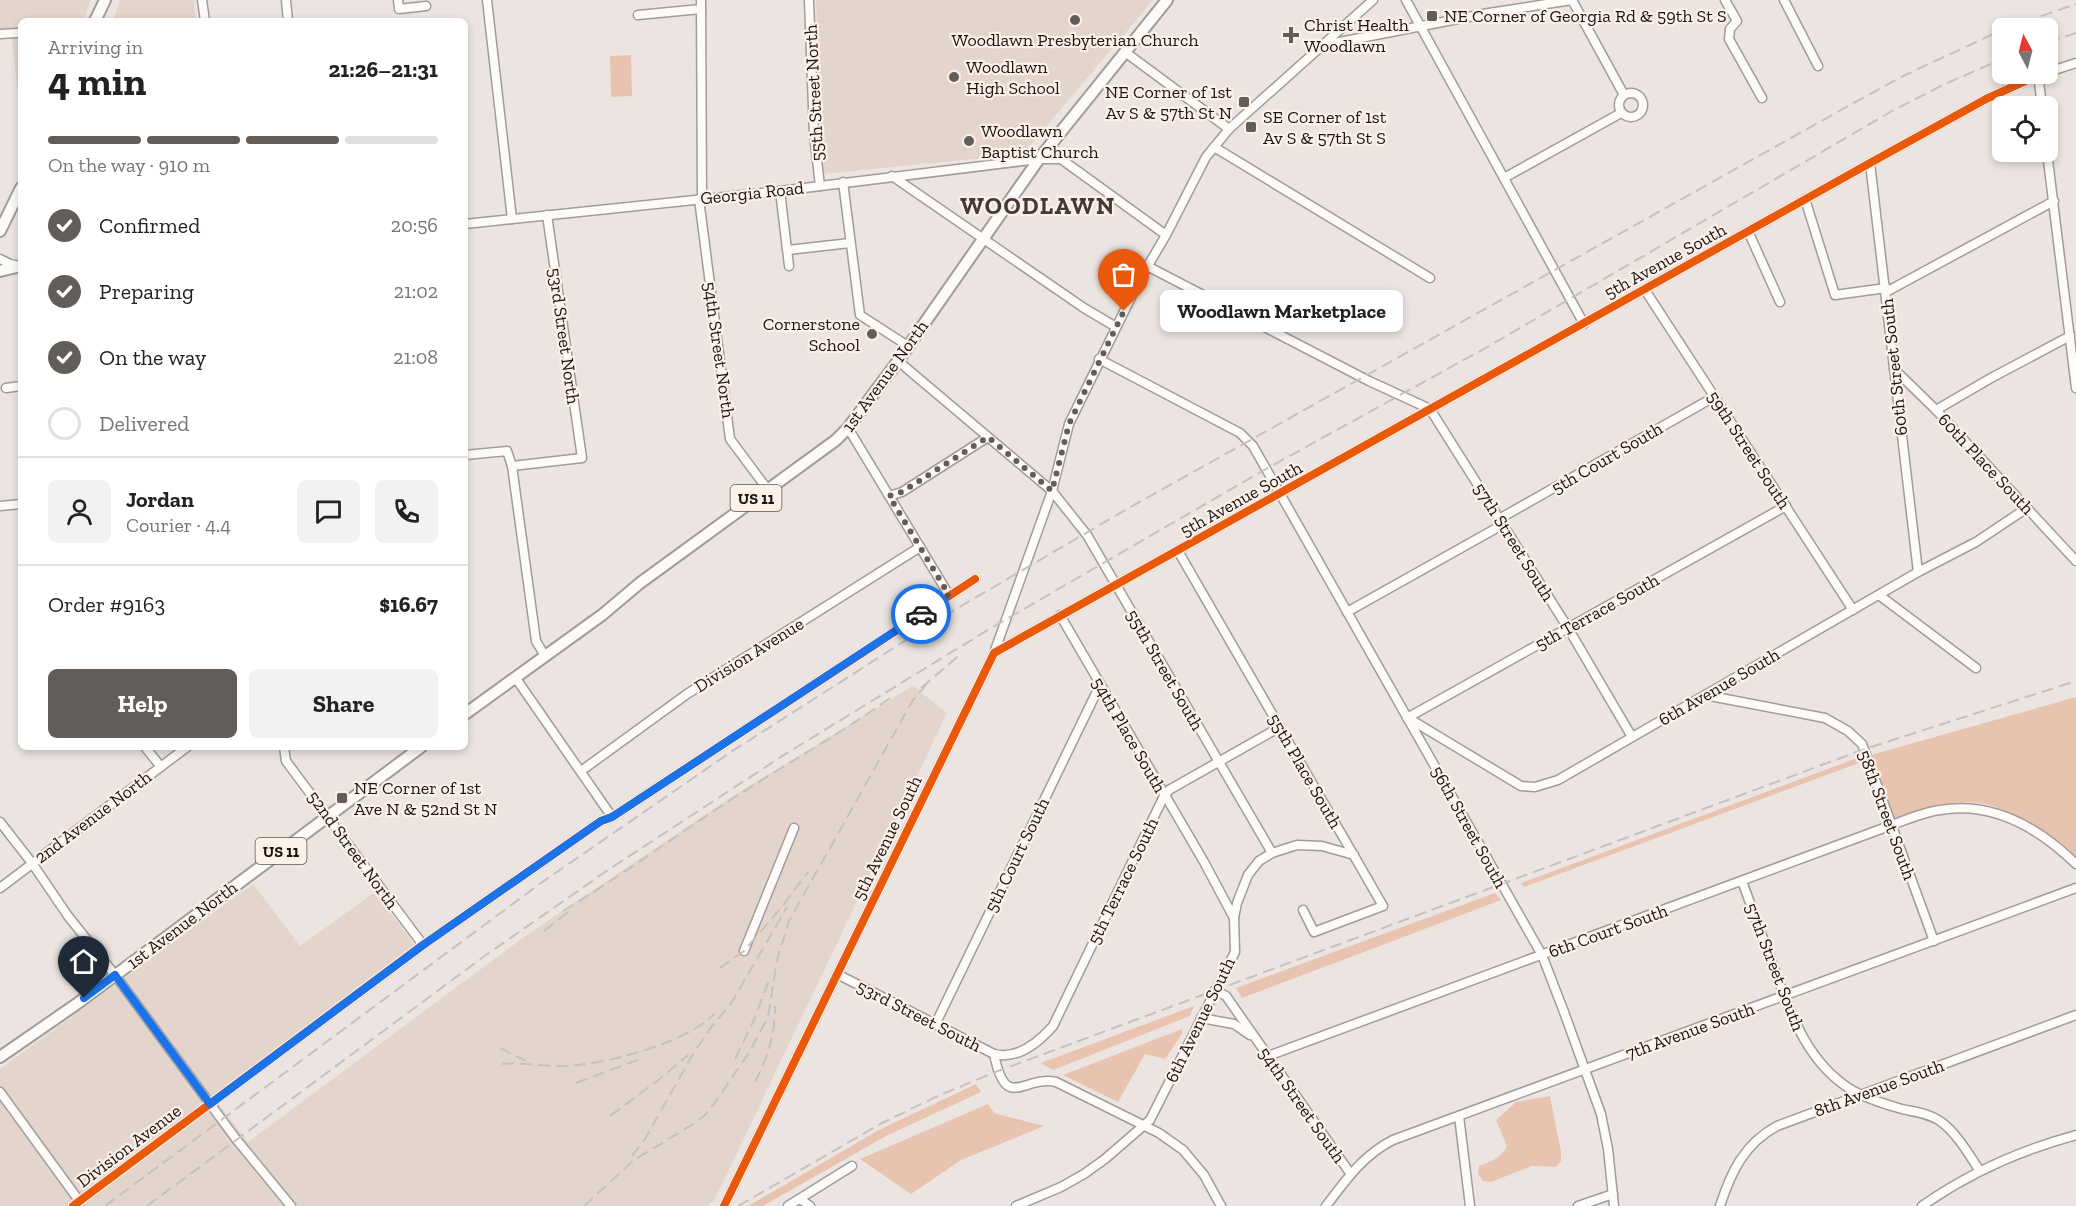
<!DOCTYPE html>
<meta charset="utf-8">
<style>
:root{--surface:#fff;--page:#f2f2f2;--text:#222;--muted:#767676;--line:#e0e0e0;--accent:#635d5a}
body{margin:0;font-family:"Zilla Slab",serif;background:var(--page);color:var(--text);height:100vh;display:flex;flex-direction:column;font-size:22px;white-space:nowrap}
*{box-sizing:border-box;margin:0}
p{font-size:20px;color:var(--muted)}
.icon{flex:none;width:33px;height:33px;fill:none;stroke:currentColor;stroke-width:2;stroke-linecap:round;stroke-linejoin:round}
.map{position:relative;flex:1;overflow:hidden}
.drawer{position:absolute;left:18px;top:18px;width:450px;height:732px;display:flex;flex-direction:column;background:var(--surface);border-radius:9px;box-shadow:0 3px 9px #0003}
.drawer>*{flex:none}
.needle{width:39px;rotate:353deg}
.tools{position:absolute;left:1992px;top:18px;display:grid;gap:12px}
.tools a{display:grid;place-items:center;width:66px;height:66px;border-radius:9px;background:var(--surface);box-shadow:0 3px 9px #0003;font-size:30px}
.pin{position:absolute;display:grid;place-items:center;width:51px;height:51px;color:#fff;margin:-62px -26px;border-radius:50% 50% 50% 0;rotate:-45deg;box-shadow:0 0 6px #0007}
.pin .icon{rotate:45deg}
.courier{position:absolute;display:grid;place-items:center;width:60px;height:60px;margin:-30px;border:4px solid #1a73e8;border-radius:50%;background:#fff;color:#222;box-shadow:0 2px 8px #0007}
.bubble{position:absolute;height:42px;border-radius:9px;background:var(--surface);box-shadow:0 3px 9px #0003;font-size:20px;font-weight:700;line-height:42px;text-align:center}
.overview em{font-style:normal;font-weight:700}
.overview div{display:flex;flex-direction:column-reverse}
.overview{display:flex;align-items:center;justify-content:space-between;height:102px;padding:0 30px}
h1{font-size:39px;font-weight:700;line-height:45px}
.bar{display:grid;grid-template-columns:repeat(4,1fr);gap:9px 6px;align-content:center;height:72px;padding:0 30px}
.bar i{height:8px;border-radius:4px;background:var(--line)}
.bar .on{background:var(--accent)}
.bar p{grid-column:span 4}
.line{display:flex;align-items:center;gap:15px;padding:0 30px;border-top:2px solid var(--line)}
.line div{flex:1}
.round{display:grid;place-items:center;flex:none;width:63px;height:63px;border-radius:9px;background:var(--page)}
ol{padding:0 30px;list-style:none}
li{display:flex;align-items:center;gap:18px;height:66px}
li p{margin-inline-start:auto}
li .icon{padding:6px;border-radius:50%;background:var(--accent);color:#fff;stroke-width:4}
li:last-child{color:var(--muted)}
li i{width:33px;height:33px;border:3px solid var(--line);border-radius:50%}
.action{display:flex;gap:12px;margin-top:auto;padding:12px 30px}
.action a{flex:1;height:69px;border-radius:9px;background:var(--accent);color:#fff;font-size:24px;font-weight:700;line-height:69px;text-align:center}
.action a+a{background:var(--page);color:var(--text)}
.map>svg:first-child{display:block}
.built{fill:#e3d5cc}
.green{fill:#e8c4b0}
.lines{fill:none;stroke-linecap:round;stroke-linejoin:round}
.minor-casing{stroke:#a19c99;stroke-width:11}
.major-casing{stroke:#a19c99;stroke-width:14}
.minor{stroke:#fcfbfa;stroke-width:8}
.major{stroke:#fcfbfa;stroke-width:10}
.rail{stroke:#c4c2c1;stroke-width:2;stroke-dasharray:12 6;stroke-linecap:butt}
.cycleway-casing{stroke:#fdf0e9;stroke-width:11}
.cycleway{stroke:#e8590c;stroke-width:8}
.done{stroke:#635d5a;stroke-width:6;stroke-dasharray:0 10.8}
.route{stroke:#1a73e8;stroke-width:8}
.poi-dot{fill:#635d5a;stroke:#fdf0e9;stroke-width:2}
.labels{text-anchor:middle;dominant-baseline:central;stroke-width:4.5;stroke-linejoin:round;paint-order:stroke}
.shield{fill:#fdf0e9;stroke:#5d5752;stroke-width:1.5}
.shield-label{font-size:16px;font-weight:bold;fill:#191512}
.poi-label{font-size:18px;fill:#191512;stroke:#fdf0e9;text-anchor:start}
.street-label{font-size:18px;fill:#191512;stroke:#fdf0e9}
.district-label{font-size:24px;font-weight:bold;letter-spacing:1.5px;fill:#443a35;stroke:#fdf0e9}
</style>
<div class="map">
<svg width="2076" height="1206" viewBox="0 0 2076 1206">
<rect width="100%" height="100%" fill="#ece4e0"/>
<g class="built">
<path d="M0,0H91L83,21H21V125L12,38L0,39Z"/>
<path d="M120,0H194L196,21H113Z"/>
<path d="M816,0H1153L1023,154L823,174Z"/>
<path d="M913,686L947,713L714,1201L706,1206H0V1069L253,884L300,946L375,892L421,954L219,1104L248,1142L524,937L733,796Z"/>
</g>
<g class="green">
<path d="M631,55L632,96L611,97L610,56Z"/>
<path d="M2076,697V858C2065,843 2047,833 2031,825C2020,819 2009,812 1998,808C1962,794 1927,809 1893,820L1871,755Z"/>
<path d="M1857,758L1859,763L1524,887L1521,883Z"/>
<path d="M1495,893L1501,900L1242,998L1236,988Z"/>
<path d="M1194,1006L1190,1016L1053,1070L1041,1063Z"/>
<path d="M1182,1029V1034L1165,1059L1145,1054L1118,1102L1063,1075Z"/>
<path d="M976,1084L981,1092L886,1136L763,1206H748L879,1130Z"/>
<path d="M1550,1096L1561,1152V1161L1556,1167L1532,1166L1491,1182L1483,1181L1478,1174L1479,1166C1492,1161 1501,1158 1507,1146L1496,1120L1516,1102Z"/>
<path d="M988,1104L994,1113L1044,1126L961,1160L911,1194L860,1159Z"/>
</g>
<g class="lines">
<g class="minor-casing">
<g id="minor">
<path d="M202,0L205,21"/>
<path d="M286,0L288,21"/>
<path d="M398,0L399,9L426,6"/>
<path d="M487,0L512,219"/>
<path d="M701,0L702,199"/>
<path d="M809,0L814,134L820,186"/>
<path d="M1406,0L1584,324"/>
<path d="M1572,0L1624,95"/>
<path d="M1725,0L1737,21L1730,29L1729,39L1762,98"/>
<path d="M1784,0L1818,66"/>
<path d="M638,15L701,9"/>
<path d="M0,34L17,33"/>
<path d="M1324,45L1489,13L1572,0"/>
<path d="M1125,52L1229,129"/>
<path d="M2048,72L2076,63"/>
<path d="M2038,74L2042,106"/>
<circle cx="1631" cy="105" r="12"/>
<path d="M1214,147L1430,278"/>
<path d="M2047,152L2076,388"/>
<path d="M1870,163L1918,572"/>
<path d="M892,176L1084,308L1116,327"/>
<path d="M1504,178L1621,113"/>
<path d="M843,182L860,315L908,346"/>
<path d="M780,191L789,266"/>
<path d="M699,199L730,439L768,490"/>
<path d="M1805,199L1835,295L1886,288"/>
<path d="M465,224L780,191L1039,159H1061L1166,235"/>
<path d="M1748,231L1780,302"/>
<path d="M788,250L850,243"/>
<path d="M0,259L10,264L19,266"/>
<path d="M1147,266L1369,381L1430,409L1568,628L1632,737"/>
<path d="M1645,290L1853,610"/>
<path d="M1886,292L2054,201"/>
<path d="M1099,359L1240,433L1253,446L1542,955L1564,1012L1601,1114L1608,1149L1614,1206"/>
<path d="M898,361L1052,491L1087,535L1272,853"/>
<path d="M1894,369L1936,410L2076,561"/>
<path d="M6,388L21,386"/>
<path d="M1936,410L1991,378L2070,336"/>
<path d="M848,428L949,595"/>
<path d="M465,455L507,451L512,466L536,641L545,656"/>
<path d="M512,466L582,458L547,215"/>
<path d="M889,496L902,492L988,437"/>
<path d="M0,506L21,504"/>
<path d="M1499,519L1714,397"/>
<path d="M1178,551L1383,906L1314,932L1303,910"/>
<path d="M1879,595L1976,668"/>
<path d="M1347,612L1502,525"/>
<path d="M1060,615L1204,862L1234,918"/>
<path d="M994,653L1870,163L1986,99L2041,74"/>
<path d="M515,677L612,817"/>
<path d="M1705,695L1825,718L1848,731L1862,744L1934,941"/>
<path d="M1407,718L1786,506"/>
<path d="M1408,718L1521,786L1535,787L1558,780L1918,572L1976,542L2027,508"/>
<path d="M145,747L161,767"/>
<path d="M284,747L286,761L423,945"/>
<path d="M581,771L687,694L920,547"/>
<path d="M0,822L32,863L68,916L115,975L236,1139L291,1206"/>
<path d="M1742,881C1752,909 1762,936 1772,963C1790,1011 1805,1060 1850,1089C1865,1098 1884,1104 1902,1109C1915,1112 1928,1113 1940,1121C1957,1133 1969,1155 1980,1171"/>
<path d="M0,888L187,747"/>
<path d="M744,951L794,828"/>
<path d="M837,974L994,1054C1006,1113 1023,1075 1056,1082L1159,1133L1183,1150L1204,1175L1221,1206"/>
<path d="M1215,990L1226,996L1350,1173"/>
<path d="M1201,1018L1234,1024L1250,1035"/>
<path d="M935,1025L1100,685"/>
<path d="M994,1054C1018,1060 1038,1043 1053,1026L1164,796L1169,790L1280,727"/>
<path d="M1268,1056L1892,825C1908,819 1924,812 1940,810C1993,801 2039,828 2076,864"/>
<path d="M0,1092L80,1202"/>
<path d="M1459,1116L1470,1206"/>
<path d="M800,1199L810,1206"/>
<path d="M73,1206L423,945L601,821L612,817L975,579"/>
<path d="M724,1206L994,653L1052,491L1069,424L1139,281L1166,235L1206,157L1229,129L1373,0"/>
<path d="M788,1206L852,1166"/>
<path d="M1016,1206L1061,1187L1084,1174L1105,1159L1150,1120L1235,952L1234,918L1237,903L1248,875L1259,861L1272,853L1297,845L1322,846L1354,855"/>
<path d="M1326,1206C1346,1180 1363,1155 1393,1140L2076,888"/>
<path d="M1578,1206L1613,1194"/>
<path d="M1720,1206C1731,1172 1744,1144 1777,1126L2076,1015"/>
<path d="M1922,1206C1969,1173 2021,1150 2076,1135"/>
</g>
</g>
<g class="major-casing">
<g id="major">
<path d="M95,21L105,0"/>
<path d="M0,231L21,188"/>
<path d="M0,271L21,266"/>
<path d="M465,714L602,615L640,583L836,440L848,428L898,361L1039,159L1167,0"/>
<path d="M0,1057L78,1003L421,747"/>
</g>
</g>
<use href="#minor" class="minor"/>
<use href="#major" class="major"/>
<g class="rail">
<path d="M2007,28L2076,4"/>
<path d="M2048,42L2076,33"/>
<path d="M921,688L962,653"/>
<path d="M563,911C621,876 675,836 732,799C784,765 839,735 890,698"/>
<path d="M544,931L572,909"/>
<path d="M720,968L744,951L780,909L808,872"/>
<path d="M500,1048L526,1061"/>
<path d="M735,1059L754,1020L769,980"/>
<path d="M502,1064C524,1062 545,1067 566,1066C606,1064 688,1043 715,1013"/>
<path d="M755,1082C768,1057 775,1035 775,1006"/>
<path d="M576,1083L643,1058"/>
<path d="M610,1116L661,1078L688,1055"/>
<path d="M632,1156L645,1139L693,1054L709,1030L732,1002L787,907"/>
<path d="M105,1206L541,883L731,752L939,619L1127,509L1850,105L1905,75L2002,30"/>
<path d="M147,1206L486,955L608,870L787,753L991,628L1266,469L1489,346L1892,111L1943,85L2002,59"/>
<path d="M584,1206L634,1160L695,1123L705,1115L714,1104L750,1051L768,1017L777,960L789,921L913,700L926,685"/>
<path d="M738,1206L882,1123L940,1095L998,1071L1865,749L2076,681"/>
</g>
<g class="cycleway-casing">
<g id="cycleway">
<path d="M73,1206L423,945L601,821L612,817L975,579"/>
<path d="M724,1206L994,653L1870,163L1986,99L2041,74"/>
</g>
</g>
<use href="#cycleway" class="cycleway"/>
</g>
<g class="lines">
<path class="done" d="M921,614L949,595L889,496L902,492L988,437L1052,491L1069,424L1124,311"/>
<path class="route" d="M84,998L115,975L210,1104L423,945L601,821L612,817L921,614"/>
</g>
<g class="poi-dot">
<rect x="1426" y="10" width="12" height="12" rx="3"/>
<circle cx="1075" cy="20" r="6"/>
<path d="M1288 26h6v6h6v6h-6v6h-6v-6h-6v-6h6z"/>
<circle cx="954" cy="77" r="6"/>
<rect x="1238" y="96" width="12" height="12" rx="3"/>
<rect x="1245" y="121" width="12" height="12" rx="3"/>
<circle cx="969" cy="141" r="6"/>
<circle cx="872" cy="334" r="6"/>
<rect x="336" y="792" width="12" height="12" rx="3"/>
</g>
<g class="labels">
<g class="shield">
<rect x="730.5" y="485" width="51" height="26" rx="4.5"/>
<rect x="255.5" y="838" width="51" height="26" rx="4.5"/>
</g>
<g class="shield-label">
<text x="756" y="498">US 11</text>
<text x="281" y="851">US 11</text>
</g>
<g class="poi-label">
<text x="1444" y="16">NE Corner of Georgia Rd &amp; 59th St S</text>
<text x="1304" y="25">Christ Health<tspan x="1304" dy="21">Woodlawn</tspan></text>
<text x="1075" y="40" text-anchor="middle">Woodlawn Presbyterian Church</text>
<text x="966" y="67">Woodlawn<tspan x="966" dy="21">High School</tspan></text>
<text x="1232" y="92" text-anchor="end">NE Corner of 1st<tspan x="1232" dy="21">Av S &amp; 57th St N</tspan></text>
<text x="1263" y="117">SE Corner of 1st<tspan x="1263" dy="21">Av S &amp; 57th St S</tspan></text>
<text x="981" y="131">Woodlawn<tspan x="981" dy="21">Baptist Church</tspan></text>
<text x="860" y="324" text-anchor="end">Cornerstone<tspan x="860" dy="21">School</tspan></text>
<text x="354" y="788">NE Corner of 1st<tspan x="354" dy="21">Ave N &amp; 52nd St N</tspan></text>
</g>
<g class="street-label">
<text transform="translate(814 93) rotate(-93)">55th Street North</text>
<text transform="translate(752 193) rotate(-6)">Georgia Road</text>
<text transform="translate(1665 261) rotate(-29)">5th Avenue South</text>
<text transform="translate(564 336) rotate(82)">53rd Street North</text>
<text transform="translate(719 350) rotate(82)">54th Street North</text>
<text transform="translate(1894 367) rotate(-96)">60th Street South</text>
<text transform="translate(885 376) rotate(-54)">1st Avenue North</text>
<text transform="translate(1749 450) rotate(57)">59th Street South</text>
<text transform="translate(1607 458) rotate(-30)">5th Court South</text>
<text transform="translate(1986 464) rotate(47)">60th Place South</text>
<text transform="translate(1241 499) rotate(-29)">5th Avenue South</text>
<text transform="translate(1514 542) rotate(58)">57th Street South</text>
<text transform="translate(1597 612) rotate(-29)">5th Terrace South</text>
<text transform="translate(749 655) rotate(-32)">Division Avenue</text>
<text transform="translate(1165 670) rotate(60)">55th Street South</text>
<text transform="translate(1719 687) rotate(-30)">6th Avenue South</text>
<text transform="translate(1129 735) rotate(60)">54th Place South</text>
<text transform="translate(1305 771) rotate(60)">55th Place South</text>
<text transform="translate(1887 815) rotate(70)">58th Street South</text>
<text transform="translate(93 817) rotate(-37)">2nd Avenue North</text>
<text transform="translate(1469 827) rotate(61)">56th Street South</text>
<text transform="translate(887 838) rotate(-64)">5th Avenue South</text>
<text transform="translate(353 850) rotate(54)">52nd Street North</text>
<text transform="translate(1017 855) rotate(-64)">5th Court South</text>
<text transform="translate(1123 881) rotate(-64)">5th Terrace South</text>
<text transform="translate(182 925) rotate(-37)">1st Avenue North</text>
<text transform="translate(1608 931) rotate(-20)">6th Court South</text>
<text transform="translate(1775 967) rotate(69)">57th Street South</text>
<text transform="translate(919 1016) rotate(27)">53rd Street South</text>
<text transform="translate(1200 1020) rotate(-64)">6th Avenue South</text>
<text transform="translate(1690 1031) rotate(-20)">7th Avenue South</text>
<text transform="translate(1879 1088) rotate(-20)">8th Avenue South</text>
<text transform="translate(1302 1105) rotate(55)">54th Street South</text>
<text transform="translate(129 1146) rotate(-37)">Division Avenue</text>
</g>
<g class="district-label">
<text x="1038" y="205">WOODLAWN</text>
</g>
</g>
</svg>
<div class="tools">
<a><svg class="needle" viewBox="-14 -14 28 28"><path d="M0-13l5 13h-10z" fill="#e53935"/><path d="M0 13l5-13h-10z" fill="#767676"/></svg></a>
<a><svg class="icon" aria-label="locate" viewBox="0 0 24 24"><circle cx="12" cy="12" r="6"/><path d="M12 2v4M12 18v4M2 12h4M18 12h4"/></svg></a>
</div>
<div class="pin" style="left:1124px;top:311px;background:#ea580c"><svg class="icon" aria-label="bag" viewBox="0 0 24 24"><path d="M5 8h14l-1 12H6zM9 8a3 3 0 0 1 6 0"/></svg></div>
<div class="pin" style="left:84px;top:998px;background:#1f2937"><svg class="icon" aria-label="home" viewBox="0 0 24 24"><path d="M3 11l9-7 9 7M6 9v11h12V9"/></svg></div>
<div class="courier" style="left:921px;top:614px"><svg class="icon" aria-label="car" viewBox="0 0 24 24"><path d="M5 17H2v-5l4-1 3-4h7l3 4 3 1v5h-3M9 17h6M6 11h13"/><circle cx="7" cy="17" r="2"/><circle cx="17" cy="17" r="2"/></svg></div>
<div class="bubble" style="left:1160px;top:290px;width:243px">Woodlawn Marketplace</div>
<section class="drawer">
<div class="overview"><div><h1>4 min</h1><p>Arriving in</p></div><em>21:26–21:31</em></div>
<div class="bar"><i class="on"></i><i class="on"></i><i class="on"></i><i></i><p>On the way · 910 m</p></div>
<ol>
<li><svg class="icon" aria-label="check" viewBox="0 0 24 24"><path d="M5 12l5 5 9-10"/></svg>Confirmed<p>20:56</p></li>
<li><svg class="icon" aria-label="check" viewBox="0 0 24 24"><path d="M5 12l5 5 9-10"/></svg>Preparing<p>21:02</p></li>
<li><svg class="icon" aria-label="check" viewBox="0 0 24 24"><path d="M5 12l5 5 9-10"/></svg>On the way<p>21:08</p></li>
<li><i></i>Delivered</li>
</ol>
<div class="line" style="height:108px"><a class="round"><svg class="icon" aria-label="person" viewBox="0 0 24 24"><circle cx="12" cy="8" r="4"/><path d="M4 21q1-7 8-7t8 7"/></svg></a><div><b>Jordan</b><p>Courier · 4.4</p></div><a class="round"><svg class="icon" aria-label="chat" viewBox="0 0 24 24"><path d="M4 5h16v11H9l-5 4z"/></svg></a><a class="round"><svg class="icon" aria-label="phone" viewBox="0 0 24 24"><path d="M5 4h4l2 5-3 2q2 4 5 5l2-3 5 2v4C11 20 4 13 5 4z"/></svg></a></div>
<div class="line" style="height:78px"><div>Order #9163</div><b>$16.67</b></div>
<div class="action"><a>Help</a><a>Share</a></div>
</section>
</div>
